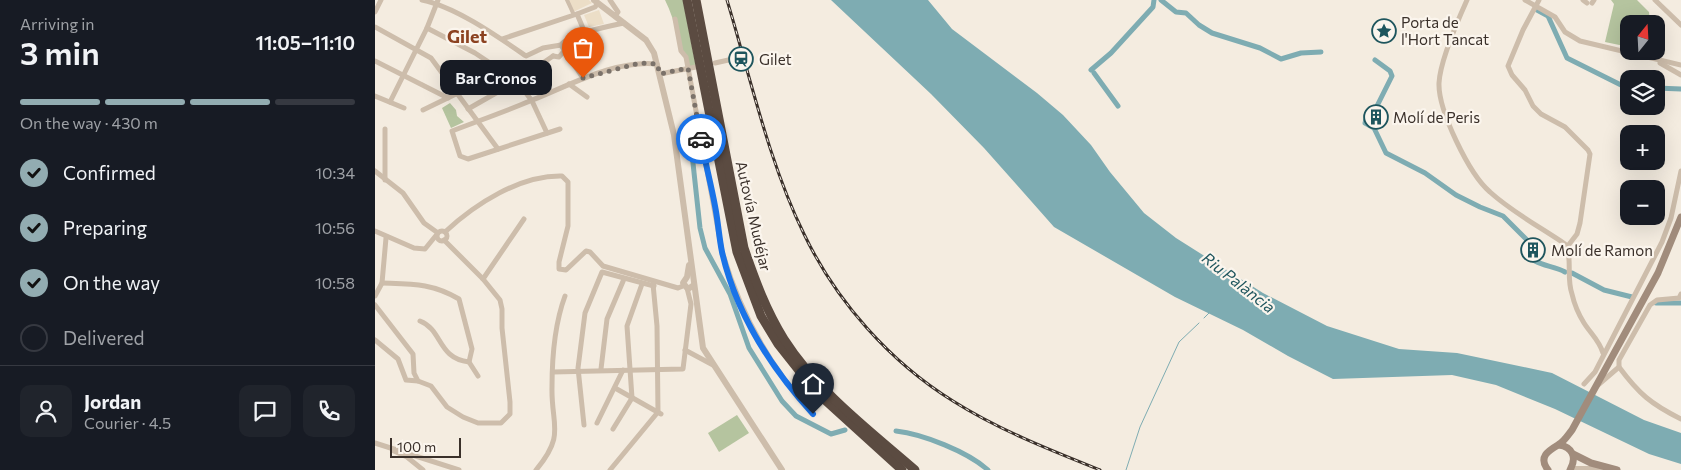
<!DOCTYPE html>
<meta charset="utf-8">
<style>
:root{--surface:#171b24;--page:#20242c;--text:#f1f3f6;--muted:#9ea1a6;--line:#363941;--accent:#92acb1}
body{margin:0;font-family:Commissioner,sans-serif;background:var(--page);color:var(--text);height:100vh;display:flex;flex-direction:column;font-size:19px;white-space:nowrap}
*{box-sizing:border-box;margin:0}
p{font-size:16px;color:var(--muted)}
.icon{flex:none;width:28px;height:28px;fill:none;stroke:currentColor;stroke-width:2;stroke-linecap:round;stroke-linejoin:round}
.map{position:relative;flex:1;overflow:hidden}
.details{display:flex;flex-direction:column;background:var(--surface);width:375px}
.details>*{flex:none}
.needle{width:32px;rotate:18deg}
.tools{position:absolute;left:1245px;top:15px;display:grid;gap:10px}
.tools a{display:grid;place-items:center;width:45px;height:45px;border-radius:10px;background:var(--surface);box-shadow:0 5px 20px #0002;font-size:25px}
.scale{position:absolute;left:15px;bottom:12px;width:71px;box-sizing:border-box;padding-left:5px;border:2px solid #3a302a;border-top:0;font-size:14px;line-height:18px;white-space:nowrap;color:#3a302a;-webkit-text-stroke:4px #fbf5ed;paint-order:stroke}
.pin{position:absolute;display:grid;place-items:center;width:42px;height:42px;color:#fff;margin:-51px -21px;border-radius:50% 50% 50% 0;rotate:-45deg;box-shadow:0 0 5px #0007}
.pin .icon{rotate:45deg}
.courier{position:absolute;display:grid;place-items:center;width:50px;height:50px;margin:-25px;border:4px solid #1a73e8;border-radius:50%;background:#fff;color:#222;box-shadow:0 1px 6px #0007}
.bubble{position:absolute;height:35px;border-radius:10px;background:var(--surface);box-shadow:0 5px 20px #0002;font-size:16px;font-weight:600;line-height:35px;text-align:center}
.head em{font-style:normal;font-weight:600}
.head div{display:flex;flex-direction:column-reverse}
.head{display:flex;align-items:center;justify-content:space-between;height:85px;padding:0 20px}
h1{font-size:32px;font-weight:600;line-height:38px}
.bar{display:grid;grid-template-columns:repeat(4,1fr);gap:8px 5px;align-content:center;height:60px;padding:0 20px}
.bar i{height:6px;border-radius:4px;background:var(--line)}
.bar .on{background:var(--accent)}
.bar p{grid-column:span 4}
.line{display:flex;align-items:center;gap:12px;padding:0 20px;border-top:1px solid var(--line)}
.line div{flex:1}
.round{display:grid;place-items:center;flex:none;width:52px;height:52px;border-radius:10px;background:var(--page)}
ol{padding:0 20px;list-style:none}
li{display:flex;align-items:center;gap:15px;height:55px}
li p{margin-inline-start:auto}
li .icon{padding:5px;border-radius:50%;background:var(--accent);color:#111;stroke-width:4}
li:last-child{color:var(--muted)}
li i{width:28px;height:28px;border:2px solid var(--line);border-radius:50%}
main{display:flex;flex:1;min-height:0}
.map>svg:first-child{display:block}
.green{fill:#b5c49f}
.plaza{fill:#ecdec7}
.water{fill:#7eacb2}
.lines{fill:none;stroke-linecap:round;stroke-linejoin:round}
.stream{stroke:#7eacb2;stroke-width:1}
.canal{stroke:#7eacb2;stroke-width:5}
.pedestrian{stroke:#cdbdab;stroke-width:4}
.minor{stroke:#cdbdab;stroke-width:5}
.tertiary{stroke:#cdbdab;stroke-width:6}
.secondary{stroke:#a18c7c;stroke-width:7}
.motorway{stroke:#5b4b41;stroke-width:9}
.rail-casing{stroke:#3a302a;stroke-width:3}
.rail{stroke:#fbf5ed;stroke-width:1;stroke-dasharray:4;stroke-linecap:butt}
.done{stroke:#7b726a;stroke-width:5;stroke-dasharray:0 9}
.route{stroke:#1a73e8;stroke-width:6}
.labels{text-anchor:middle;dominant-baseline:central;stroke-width:4.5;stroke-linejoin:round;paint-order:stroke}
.poi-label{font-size:15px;fill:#3a302a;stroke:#fbf5ed;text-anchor:start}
.street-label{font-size:15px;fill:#3a302a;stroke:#fbf5ed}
.water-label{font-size:16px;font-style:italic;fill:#1e555d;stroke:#fbf5ed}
.quarter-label{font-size:18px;font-weight:bold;fill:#8c4221;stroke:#fbf5ed}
</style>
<main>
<section class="details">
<div class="head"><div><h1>3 min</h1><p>Arriving in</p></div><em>11:05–11:10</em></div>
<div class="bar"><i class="on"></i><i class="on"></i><i class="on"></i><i></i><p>On the way · 430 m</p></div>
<ol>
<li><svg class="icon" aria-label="check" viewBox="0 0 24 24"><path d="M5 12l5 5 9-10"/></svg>Confirmed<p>10:34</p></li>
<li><svg class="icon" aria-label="check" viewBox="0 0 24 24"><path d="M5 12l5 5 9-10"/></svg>Preparing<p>10:56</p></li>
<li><svg class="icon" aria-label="check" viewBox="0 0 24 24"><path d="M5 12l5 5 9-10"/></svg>On the way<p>10:58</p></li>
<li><i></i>Delivered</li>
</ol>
<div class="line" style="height:90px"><a class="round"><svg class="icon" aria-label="person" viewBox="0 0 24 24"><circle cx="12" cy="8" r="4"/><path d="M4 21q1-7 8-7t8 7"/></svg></a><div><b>Jordan</b><p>Courier · 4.5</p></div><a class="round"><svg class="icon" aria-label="chat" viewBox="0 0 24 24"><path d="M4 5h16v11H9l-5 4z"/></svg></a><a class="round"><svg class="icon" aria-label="phone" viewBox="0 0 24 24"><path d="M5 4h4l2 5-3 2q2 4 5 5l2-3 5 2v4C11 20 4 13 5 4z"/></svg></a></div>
</section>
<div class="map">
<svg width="1306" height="470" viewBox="0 0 1306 470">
<rect width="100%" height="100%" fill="#f4ece0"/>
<g class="green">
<path d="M290,0H308L321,67L313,68C304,45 301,22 290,0Z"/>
<path d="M1236,0H1262L1274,12L1275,24H1254V47L1230,42L1239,4Z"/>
<path d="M75,103L81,110L82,116L89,122L76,128L67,108Z"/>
<path d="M362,415L374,433L344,452L333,433Z"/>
</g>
<g class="plaza">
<path d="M191,0H214L217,3L196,13Z"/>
<path d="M224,10L229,24L214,27L209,15Z"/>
</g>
<path class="water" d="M456,0H553L577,29L662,93L688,115L716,145L735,172L769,213L801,238L888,293L952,326L1024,349L1082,353L1177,373L1269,420L1306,433V464L1274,454L1180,409L1121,385L1077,375L958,379L913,356L868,330L800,297L679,227L609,148L556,94Z"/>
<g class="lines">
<g class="stream">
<path d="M829,318L834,313"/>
<path d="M751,470L765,427L804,342L824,323"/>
</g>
<g class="canal">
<path d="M786,0L801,12L811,13L824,25L837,33L885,48L906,59L926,53L946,52"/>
<path d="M1162,10L1173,16L1192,58L1254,89"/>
<path d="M1000,60L1015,71L1017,76L1002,106L992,115L990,123L999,128L1011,153L1050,173L1081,195L1105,207L1128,216L1155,243L1151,250C1157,267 1177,264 1190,272"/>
<path d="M716,70L736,53L778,7L779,0"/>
<path d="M719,73L743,106"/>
<path d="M1281,88L1306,89"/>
<path d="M317,154L325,228L330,248L355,294L374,348L407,401L421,416L456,434L470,430"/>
<path d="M1197,273L1229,290L1257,297"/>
<path d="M1281,303H1306"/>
<path d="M521,431C548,434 593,452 613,470"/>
</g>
<path class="pedestrian" d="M192,0L199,15"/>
<g class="minor">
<path d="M47,0C81,7 122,36 151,56L168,48L186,45"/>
<path d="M235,0L243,12L240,16"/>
<path d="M1092,0C1083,20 1065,62 1064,83C1063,110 1094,174 1115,192C1137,212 1165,227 1190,244C1198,259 1191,277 1197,294C1199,303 1204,315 1209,323C1216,334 1224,340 1228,353"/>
<path d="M1150,0L1180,17L1190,32L1205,41L1306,65"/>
<path d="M1164,0L1148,30L1133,66L1137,75L1150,90L1158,106L1166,114L1190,127L1213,150L1215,154L1205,223L1202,234L1192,247"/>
<path d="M1208,0L1212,3"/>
<path d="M1280,0L1306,25"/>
<path d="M1217,3L1219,0"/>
<path d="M0,12L6,0"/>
<path d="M300,19L306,51L311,57L347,251C365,313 394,366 438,414"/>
<path d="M0,27L56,58L123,149"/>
<path d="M52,28L100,53L142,81L157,101L172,133"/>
<path d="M210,33L202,14L220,7L223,3"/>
<path d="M127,39L202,14"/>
<path d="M186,45C193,34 235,26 249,23"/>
<path d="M186,45L208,78"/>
<path d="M178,56L184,57L189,51"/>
<path d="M0,61L73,98"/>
<path d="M340,63L358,59"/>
<path d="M1285,63L1306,75"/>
<path d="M285,74L321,67"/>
<path d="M194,84L212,97"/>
<path d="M0,96L29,108"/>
<path d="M15,102L52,28L63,0"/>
<path d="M93,109L142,81L178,56"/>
<path d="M48,110L83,93"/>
<path d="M185,129L93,159L85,156L77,131C103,121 129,112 155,101C196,85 238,60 282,64"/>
<path d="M0,171L28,193L49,223L63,233L50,249L39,248L0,231"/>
<path d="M10,180V129"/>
<circle cx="67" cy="236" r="5"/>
<path d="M70,232C100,204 145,175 187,176L193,182V226L184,262V269L191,270L211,251L215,252L228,266L303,288L308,286"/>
<path d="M108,279L149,219"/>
<path d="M7,283C37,284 57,283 84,299L97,349L94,362C62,358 68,330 45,321"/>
<path d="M0,296L7,283L11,238"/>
<path d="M0,305L38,354L39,373L43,381L56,386L72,407L88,417L103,423H126L135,414V402L127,328V309L125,300L108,279L69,240"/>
<path d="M0,340L23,359L31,380L43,381"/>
<path d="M310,350L338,365"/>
<path d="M94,362L103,376"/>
<path d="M1244,367C1264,394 1276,404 1306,419"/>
<path d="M226,369L232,319L249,279"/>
<path d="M178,372L308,369L316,304L312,288"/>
<path d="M1209,384L1220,372L1287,242L1296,218L1306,171"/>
<path d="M1223,385L1244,367V360L1275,305L1282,300L1304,298L1306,294"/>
<path d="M240,388L286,414"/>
<path d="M222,423L248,370"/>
<path d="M209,425L203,368L210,313L227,272L279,286"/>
<path d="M238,429L257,398L252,326L267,284"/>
<path d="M0,443L84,470"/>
<path d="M19,451L32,457L48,470"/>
<path d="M161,470C191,434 176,426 177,387C177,358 180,323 190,296"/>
<path d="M235,470L283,412L282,326L278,284"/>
</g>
<g class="tertiary">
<path d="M219,0L271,40L279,53L299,135L328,348L407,470"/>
<path d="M314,265L312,277L308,283L313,289L319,285"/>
<path d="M1196,469H1233"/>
</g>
<g class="secondary">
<path d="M1184,445C1198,447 1202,458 1195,470"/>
<path d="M1198,454L1216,463L1242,470"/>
<path d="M1173,470C1163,457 1173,451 1183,445C1189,442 1193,435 1197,430L1283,273L1306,217"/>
</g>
<g class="motorway">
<path d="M312,0L362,252L386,316L403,344L441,392L527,470"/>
<path d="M321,0L369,248C380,280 391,310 409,339C442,391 494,430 540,470"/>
</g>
<g class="rail-casing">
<path id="rail" d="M352,0C375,76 394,163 429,234C461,301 515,362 578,401C624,430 675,450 725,470"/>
</g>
<use href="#rail" class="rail"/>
</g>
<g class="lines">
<path class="done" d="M208,78L265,63L282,64L285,74L313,68L326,139"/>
<path class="route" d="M326,139C330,162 336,184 340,206C343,221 344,237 347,252C361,313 396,368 438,414"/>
</g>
<defs>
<g id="sight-ring" transform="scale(1.25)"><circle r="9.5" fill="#fbf5ed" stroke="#1e555d" stroke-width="1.5"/><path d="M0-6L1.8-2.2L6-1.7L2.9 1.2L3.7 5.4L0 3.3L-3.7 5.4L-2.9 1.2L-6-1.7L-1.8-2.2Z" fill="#1e555d"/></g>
<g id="station-ring" transform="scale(1.25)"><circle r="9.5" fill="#fbf5ed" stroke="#1e555d" stroke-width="1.5"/><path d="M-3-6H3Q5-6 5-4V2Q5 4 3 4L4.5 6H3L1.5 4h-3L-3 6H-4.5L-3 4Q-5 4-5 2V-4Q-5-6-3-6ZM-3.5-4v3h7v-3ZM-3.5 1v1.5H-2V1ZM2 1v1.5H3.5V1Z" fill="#1e555d"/></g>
<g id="building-ring" transform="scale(1.25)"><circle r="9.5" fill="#fbf5ed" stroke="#1e555d" stroke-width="1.5"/><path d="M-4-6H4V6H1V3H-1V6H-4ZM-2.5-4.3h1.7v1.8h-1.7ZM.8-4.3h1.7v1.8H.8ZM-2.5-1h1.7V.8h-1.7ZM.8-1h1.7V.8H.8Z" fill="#1e555d"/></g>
</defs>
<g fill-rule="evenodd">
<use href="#sight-ring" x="1009" y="31"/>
<use href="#station-ring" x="366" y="59"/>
<use href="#building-ring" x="1001" y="117"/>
<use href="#building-ring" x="1158" y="250"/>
</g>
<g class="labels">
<g class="poi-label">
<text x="1026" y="22">Porta de<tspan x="1026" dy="17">l'Hort Tancat</tspan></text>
<text x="384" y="59">Gilet</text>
<text x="1018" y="117">Molí de Peris</text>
<text x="1176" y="250">Molí de Ramon</text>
</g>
<g class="street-label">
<text transform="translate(379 216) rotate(77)">Autovía Mudéjar</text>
</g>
<g class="water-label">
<text transform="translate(864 282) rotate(38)">Riu Palància</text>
</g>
<g class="quarter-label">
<text x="92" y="36">Gilet</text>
</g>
</g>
</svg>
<div class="tools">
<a><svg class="needle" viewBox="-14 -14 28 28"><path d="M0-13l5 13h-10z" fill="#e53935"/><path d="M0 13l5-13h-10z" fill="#9ea1a6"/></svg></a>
<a><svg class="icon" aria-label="layers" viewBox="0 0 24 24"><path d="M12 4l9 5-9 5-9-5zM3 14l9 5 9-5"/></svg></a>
<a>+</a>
<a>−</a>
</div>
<div class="scale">100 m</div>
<div class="pin" style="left:208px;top:78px;background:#ea580c"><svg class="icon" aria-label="bag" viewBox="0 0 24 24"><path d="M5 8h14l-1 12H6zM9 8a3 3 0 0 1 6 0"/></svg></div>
<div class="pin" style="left:438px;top:414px;background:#1f2937"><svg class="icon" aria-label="home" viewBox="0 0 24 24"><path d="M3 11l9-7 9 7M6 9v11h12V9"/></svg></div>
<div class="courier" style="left:326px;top:139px"><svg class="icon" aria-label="car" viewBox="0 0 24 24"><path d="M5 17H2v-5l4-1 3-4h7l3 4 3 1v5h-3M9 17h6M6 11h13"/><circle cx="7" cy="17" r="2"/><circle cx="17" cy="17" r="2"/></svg></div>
<div class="bubble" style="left:65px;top:60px;width:112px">Bar Cronos</div>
</div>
</main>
